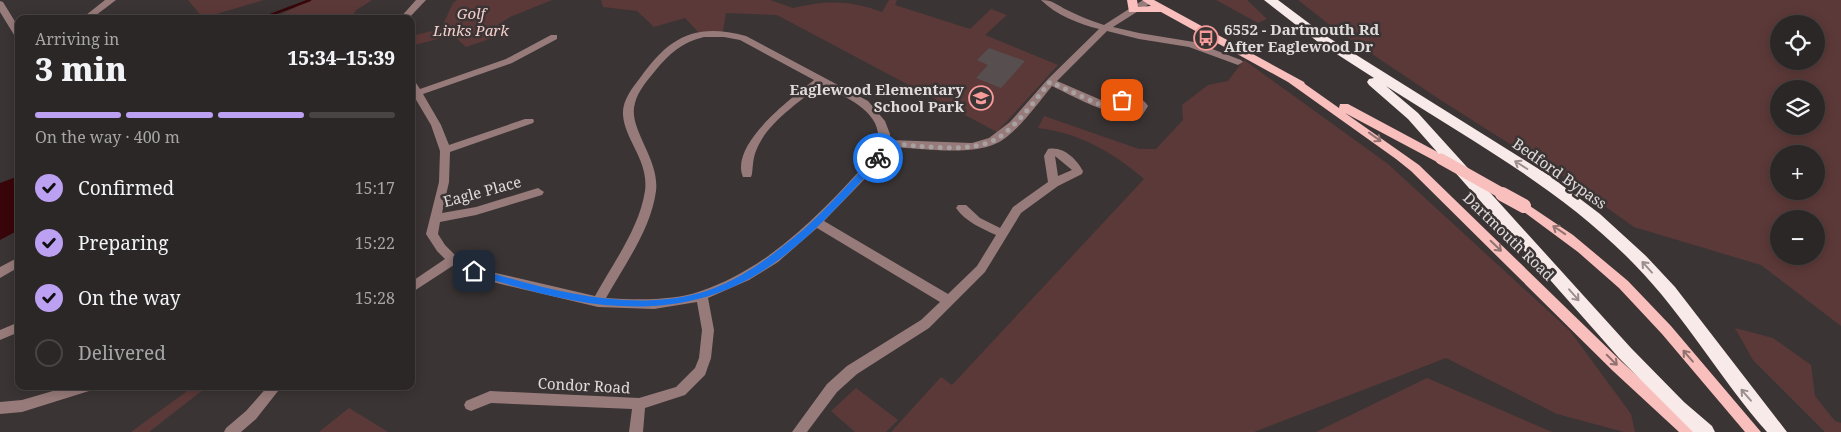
<!DOCTYPE html>
<meta charset="utf-8">
<style>
:root{--surface:#2c2727;--page:#383333;--text:#f1f3f6;--muted:#a6a5a7;--line:#484444;--accent:#bca0f2}
body{margin:0;font-family:"Noto Serif",serif;background:var(--page);color:var(--text);height:100vh;display:flex;flex-direction:column;font-size:19px;white-space:nowrap}
*{box-sizing:border-box;margin:0}
p{font-size:16px;color:var(--muted)}
.icon{flex:none;width:28px;height:28px;fill:none;stroke:currentColor;stroke-width:2;stroke-linecap:round;stroke-linejoin:round}
.map{position:relative;flex:1;overflow:hidden}
.side{position:absolute;left:15px;top:15px;width:400px;height:375px;display:flex;flex-direction:column;background:var(--surface);border-radius:10px;box-shadow:0 2px 12px #0003,0 0 0 1px var(--line)}
.side>*{flex:none}
.tools{position:absolute;left:1770px;top:15px;display:grid;gap:10px}
.tools a{display:grid;place-items:center;width:55px;height:55px;border-radius:50%;background:var(--surface);box-shadow:0 2px 12px #0003,0 0 0 1px var(--line);font-size:25px}
.pin{position:absolute;display:grid;place-items:center;width:42px;height:42px;color:#fff;margin:-21px;border-radius:10px;box-shadow:0 2px 8px #0006}
.courier{position:absolute;display:grid;place-items:center;width:50px;height:50px;margin:-25px;border:4px solid #1a73e8;border-radius:50%;background:#fff;color:#222;box-shadow:0 1px 6px #0007}
.overview em{font-style:normal;font-weight:800}
.overview div{display:flex;flex-direction:column-reverse}
.overview{display:flex;align-items:center;justify-content:space-between;height:85px;padding:0 20px}
h1{font-size:32px;font-weight:800;line-height:38px}
.bar{display:grid;grid-template-columns:repeat(4,1fr);gap:8px 5px;align-content:center;height:60px;padding:0 20px}
.bar i{height:6px;border-radius:4px;background:var(--line)}
.bar .selected{background:var(--accent)}
.bar p{grid-column:span 4}
ol{padding:0 20px;list-style:none}
li{display:flex;align-items:center;gap:15px;height:55px}
li p{margin-inline-start:auto}
li .icon{padding:5px;border-radius:50%;background:var(--accent);color:#111;stroke-width:4}
li:last-child{color:var(--muted)}
li i{width:28px;height:28px;border:2px solid var(--line);border-radius:50%}
.map>svg:first-child{display:block}
.green{fill:#5b3938;fill-rule:evenodd}
.water{fill:#38060a}
.lines{fill:none;stroke-linecap:round;stroke-linejoin:round}
.stream{stroke:#38060a;stroke-width:2.5}
.building{fill:#574f4f}
.minor{fill:#977b7a;fill-rule:evenodd}
.major{fill:#f8bfbc;fill-rule:evenodd}
.highway{fill:#f8eae9;fill-rule:evenodd}
.major-bridge-far1{stroke:#f8bfbc;stroke-width:11}
.major-bridge{stroke:#f8bfbc;stroke-width:14}
.oneway{stroke:#907371}
.oneway2{stroke:#9a8f8e}
.route{fill:#1a73e8}
.done{stroke:#a7a1a1;stroke-width:5;stroke-dasharray:0 9}
.labels{text-anchor:middle;dominant-baseline:central;stroke-width:5;stroke-linejoin:round;paint-order:stroke}
.park-label{font-size:15px;font-style:italic;fill:#f5cfcd;stroke:#3b3434}
.poi-label{font-size:15px;font-weight:bold;fill:#e1dcdc;stroke:#3b3434;text-anchor:start}
.street-label{font-size:15px;fill:#e1dcdc;stroke:#3b3434}
</style>
<div class="map">
<svg width="1841" height="432" viewBox="0 0 1841 432">
<rect width="100%" height="100%" fill="#3b3434"/>
<g class="green">
<path d="M188,0H264L203,18Z"/>
<path d="M310,0H372L355,11L353,19H272Z"/>
<path d="M457,0H552L510,17L498,25L504,34L466,47L453,35L411,46V36L441,29L453,3Z"/>
<path d="M601,0H770L793,8C825,0 851,0 882,12L889,0H897L895,5L970,29L991,9L1007,15L985,35L1058,65L997,132L777,15L726,13L723,31L699,33L685,18L654,27L637,11L603,7Z"/>
<path d="M1216,0H1247L1267,19L1258,23Z"/>
<path d="M1298,0H1841V326L1761,265L1634,227L1550,167L1513,146L1439,99L1335,29ZM1779,24H1816V61H1779ZM1779,89H1816V126H1779ZM1779,154H1816V191H1779ZM1779,219H1816V256H1779Z"/>
<path d="M1244,60L1388,164L1570,331L1631,414L1635,432H1624L1557,414L1446,358L1254,432H891L941,377L952,385L1144,179C1113,152 1079,133 1038,128L1044,116L1139,149H1156L1183,120L1182,105L1208,85L1228,81Z"/>
<path d="M1735,328L1773,338L1811,365L1815,396L1835,421L1841,423V432H1825L1753,360Z"/>
<path d="M1427,378L1552,432H1316Z"/>
<path d="M194,386H208L149,432H131Z"/>
<path d="M856,388L898,420L886,432H855L831,411Z"/>
<path d="M349,408L388,432H319Z"/>
</g>
<path class="water" d="M19,176V230L0,240V183Z"/>
<g class="lines">
<path class="stream" d="M260,19L310,0"/>
</g>
<path class="building" d="M989,48L1025,61L1001,88L976,78L988,65L977,60Z"/>
<g class="lines">
<g class="minor">
<path d="M105,0H116L91,19H81Z"/>
<path d="M416,0H426L408,19H399Z"/>
<path d="M1041,0C1053,0 1057,5 1067,10C1079,16 1091,21 1104,25L1143,0H1152L1151,3L1113,27L1139,33L1194,42L1241,60L1243,62L1238,65L1189,47L1139,39L1107,31L1057,81L1108,103C1123,96 1137,90 1148,106L1143,114C1116,121 1075,97 1052,86C1038,103 1015,136 995,144C967,156 920,148 889,147L883,160L824,221L948,294L977,266L996,235C981,228 966,222 956,208L958,205H966L980,218L1000,228L1013,207L1048,182L1044,156L1048,149C1064,146 1076,159 1083,171L1082,174L1058,186L1021,213L985,272L929,328L857,374L837,392L807,432H792L827,384L847,366L921,320L940,302L817,228L778,262L749,280L708,298L714,330L711,358L705,375L685,395L645,408L643,432H629L632,409L491,403L471,411L466,409L464,405L466,401L490,391L639,398L676,387L695,368L699,358L702,330L697,302L654,309L598,307L484,280L454,265L411,293V282L445,259L437,251L426,234L439,182L440,151L431,125L412,93L411,79L414,80L420,89L506,59L551,35H557V39L512,63L423,94L441,125L449,145L525,119H533L534,121L533,123L450,152L449,182L442,213L476,207L538,188L544,192L542,195L476,215L440,222L438,234L445,245L457,257L487,271L595,296C613,263 639,229 645,191C649,160 625,141 623,115C622,101 632,88 640,78C669,37 695,22 746,36L868,101L885,121L890,134V140L972,143L989,138L1010,122L1047,80L1099,29C1079,24 1056,15 1041,0ZM704,37H724L740,40L814,80C792,98 729,144 743,177H751L752,174C753,166 753,158 756,151C767,122 799,103 821,84C850,100 892,115 874,155C825,209 772,267 701,291C674,301 635,300 606,298C625,264 651,229 656,191C660,159 627,128 635,103C638,91 647,81 655,71C669,54 682,42 704,37ZM1128,102H1133L1138,106L1136,109L1118,106ZM1055,156L1072,170L1058,176Z"/>
<path d="M0,1L3,2L19,28V39L16,38L0,12Z"/>
<path d="M19,257V267L0,278V267Z"/>
<path d="M19,322V332L0,340V330Z"/>
<path d="M70,386H95L94,390L89,391L22,412L0,414V402L22,400Z"/>
<path d="M268,386H282L256,419L241,432H224L226,428L246,411Z"/>
</g>
<g class="major">
<path d="M1127,0H1137L1138,7L1151,6L1142,0H1154L1304,82L1305,84L1339,108L1340,104H1348L1445,156L1447,159L1445,162H1437L1345,113L1419,165L1623,363L1694,427L1696,432H1679L1613,371L1411,171L1396,159L1288,82L1161,12H1129Z"/>
<path d="M1524,202L1573,235L1628,281L1671,326L1761,432H1745L1662,334L1619,288L1578,252L1520,209L1518,206L1520,203Z"/>
</g>
<path class="highway" d="M1264,0H1278L1326,36L1550,176L1600,214L1646,256L1675,287L1787,432H1767C1720,379 1685,316 1635,265C1564,191 1472,141 1386,86L1418,113L1631,348L1684,402L1712,426L1715,432H1693L1619,358L1408,119L1369,85L1367,82L1369,79L1374,78L1318,42Z"/>
<path class="major-bridge-far1" d="M1441,159L1505,195"/>
<path class="major-bridge" d="M1502,194L1524,206"/>
</g>
<defs><path id="oneway-shaft" d="M-6 0H5M1.5-3L5.5 0L1.5 3" fill="none" stroke-width="1.6" stroke-linecap="round" stroke-linejoin="round" transform="scale(1.25)"/></defs>
<g class="oneway">
<use href="#oneway-shaft" transform="translate(1375 137) rotate(36)"/>
<use href="#oneway-shaft" transform="translate(1559 230) rotate(-146)"/>
<use href="#oneway-shaft" transform="translate(1496 246) rotate(44)"/>
<use href="#oneway-shaft" transform="translate(1688 356) rotate(-131)"/>
<use href="#oneway-shaft" transform="translate(1612 360) rotate(45)"/>
</g>
<g class="oneway2">
<use href="#oneway-shaft" transform="translate(1521 165) rotate(-148)"/>
<use href="#oneway-shaft" transform="translate(1647 267) rotate(-132)"/>
<use href="#oneway-shaft" transform="translate(1574 295) rotate(49)"/>
<use href="#oneway-shaft" transform="translate(1746 395) rotate(-131)"/>
</g>
<path class="route" d="M878,156L882,158L881,160C848,195 816,233 777,261C680,332 576,307 471,273L470,271L474,268C546,289 625,313 700,293C739,282 773,255 803,230C822,213 839,194 856,176C863,170 870,159 878,156Z"/>
<g class="lines">
<path class="done" d="M878,158L885,143C916,145 975,156 1001,136C1020,122 1035,100 1050,82L1103,106H1111L1122,100"/>
</g>
<defs>
<g id="bus-ring" transform="scale(1.25)"><circle r="9.5" fill="#3b3434" stroke="#f59b99" stroke-width="1.5"/><path d="M-5-6H5V4H4V6H2V4H-2V6H-4V4H-5ZM-3.5-4V0h7V-4ZM-3.5 1.2v1.5H-2V1.2ZM2 1.2v1.5H3.5V1.2Z" fill="#f59b99"/></g>
<g id="school-ring" transform="scale(1.25)"><circle r="9.5" fill="#3b3434" stroke="#f59b99" stroke-width="1.5"/><path d="M0-5L7-2L0 1L-7-2ZM-4 1L0 2.5L4 1V4Q0 6-4 4Z" fill="#f59b99"/></g>
</defs>
<g fill-rule="evenodd">
<use href="#bus-ring" x="1206" y="38"/>
<use href="#school-ring" x="981" y="98"/>
</g>
<g class="labels">
<g class="park-label">
<text x="471" y="13">Golf<tspan x="471" dy="17">Links Park</tspan></text>
</g>
<g class="poi-label">
<text x="1224" y="29">6552 - Dartmouth Rd<tspan x="1224" dy="17">After Eaglewood Dr</tspan></text>
<text x="964" y="89" text-anchor="end">Eaglewood Elementary<tspan x="964" dy="17">School Park</tspan></text>
</g>
<g class="street-label">
<text transform="translate(1560 173) rotate(35)">Bedford Bypass</text>
<text transform="translate(482 191) rotate(-15)">Eagle Place</text>
<text transform="translate(1509 236) rotate(44)">Dartmouth Road</text>
<text transform="translate(584 385) rotate(3)">Condor Road</text>
</g>
</g>
</svg>
<div class="tools">
<a><svg class="icon" aria-label="locate" viewBox="0 0 24 24"><circle cx="12" cy="12" r="6"/><path d="M12 2v4M12 18v4M2 12h4M18 12h4"/></svg></a>
<a><svg class="icon" aria-label="layers" viewBox="0 0 24 24"><path d="M12 4l9 5-9 5-9-5zM3 14l9 5 9-5"/></svg></a>
<a>+</a>
<a>−</a>
</div>
<div class="pin" style="left:1122px;top:100px;background:#ea580c"><svg class="icon" aria-label="bag" viewBox="0 0 24 24"><path d="M5 8h14l-1 12H6zM9 8a3 3 0 0 1 6 0"/></svg></div>
<div class="pin" style="left:474px;top:271px;background:#1f2937"><svg class="icon" aria-label="home" viewBox="0 0 24 24"><path d="M3 11l9-7 9 7M6 9v11h12V9"/></svg></div>
<div class="courier" style="left:878px;top:158px"><svg class="icon" aria-label="bike" viewBox="0 0 24 24"><circle cx="6" cy="16" r="4"/><circle cx="18" cy="16" r="4"/><path d="M6 16l4-8h5l3 8M10 8l3 8H6M13 5h3"/></svg></div>
<section class="side">
<div class="overview"><div><h1>3 min</h1><p>Arriving in</p></div><em>15:34–15:39</em></div>
<div class="bar"><i class="selected"></i><i class="selected"></i><i class="selected"></i><i></i><p>On the way · 400 m</p></div>
<ol>
<li><svg class="icon" aria-label="check" viewBox="0 0 24 24"><path d="M5 12l5 5 9-10"/></svg>Confirmed<p>15:17</p></li>
<li><svg class="icon" aria-label="check" viewBox="0 0 24 24"><path d="M5 12l5 5 9-10"/></svg>Preparing<p>15:22</p></li>
<li><svg class="icon" aria-label="check" viewBox="0 0 24 24"><path d="M5 12l5 5 9-10"/></svg>On the way<p>15:28</p></li>
<li><i></i>Delivered</li>
</ol>
</section>
</div>
